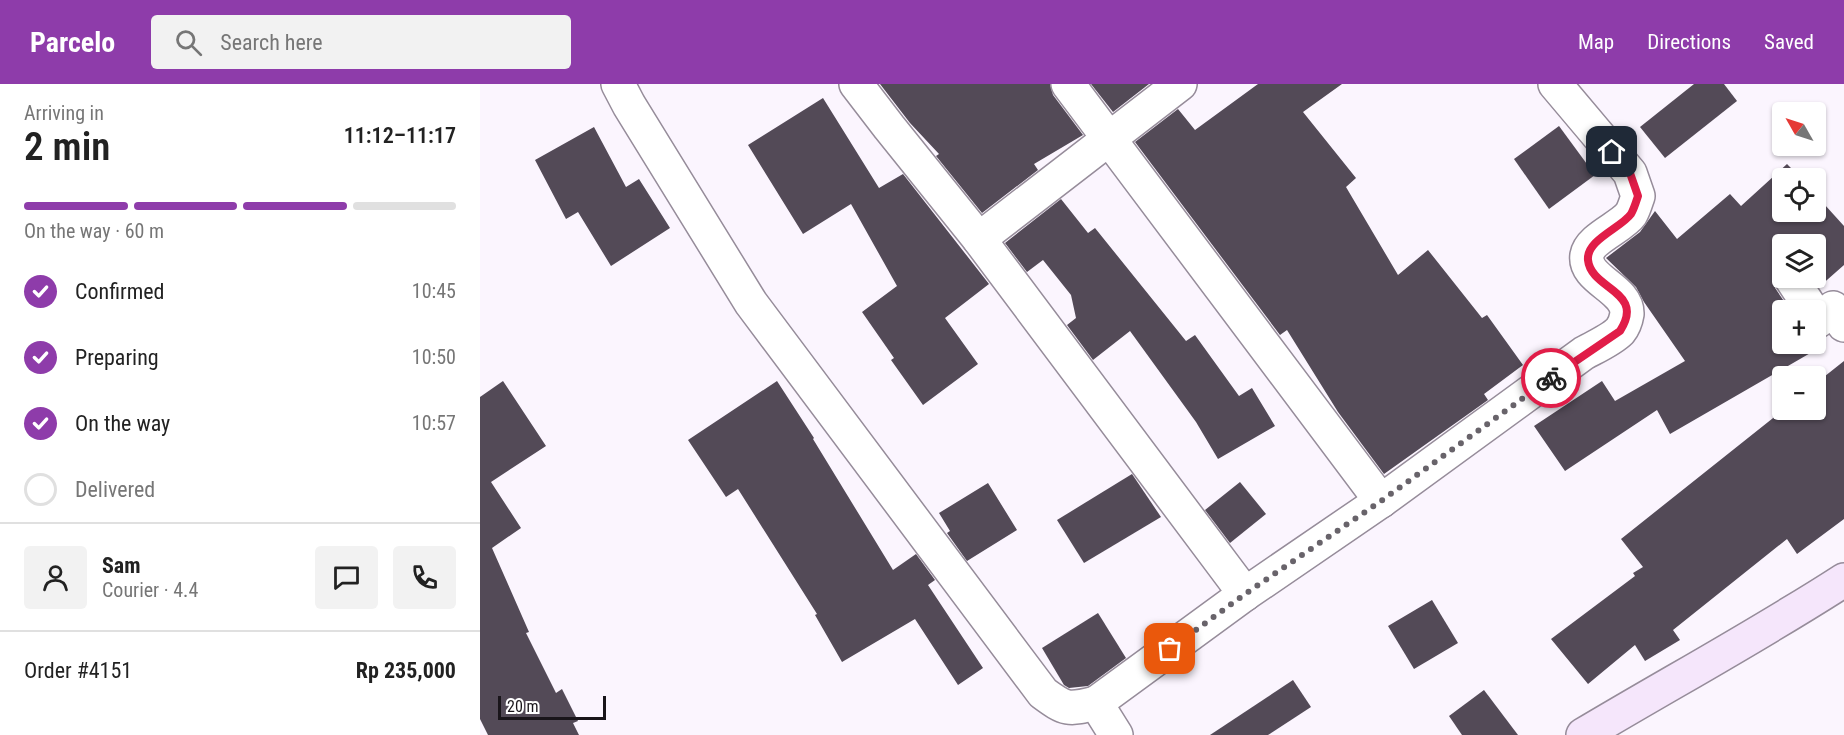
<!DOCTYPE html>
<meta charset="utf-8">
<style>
:root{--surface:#fff;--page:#f2f2f2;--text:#222;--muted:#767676;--line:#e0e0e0;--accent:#8e3caa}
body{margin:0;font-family:"Roboto Condensed",sans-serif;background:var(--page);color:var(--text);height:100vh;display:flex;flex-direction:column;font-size:22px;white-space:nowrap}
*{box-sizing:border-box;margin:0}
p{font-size:20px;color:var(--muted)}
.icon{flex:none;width:33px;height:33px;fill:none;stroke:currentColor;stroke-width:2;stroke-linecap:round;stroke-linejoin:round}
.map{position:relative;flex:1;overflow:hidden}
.details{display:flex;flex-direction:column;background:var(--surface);width:480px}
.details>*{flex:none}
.needle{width:39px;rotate:309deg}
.tools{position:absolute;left:1292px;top:18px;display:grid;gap:12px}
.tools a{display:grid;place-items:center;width:54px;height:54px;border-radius:6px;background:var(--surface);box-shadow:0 2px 4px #0004;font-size:30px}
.scale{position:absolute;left:18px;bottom:15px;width:108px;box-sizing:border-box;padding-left:6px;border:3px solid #19151a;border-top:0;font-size:16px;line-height:21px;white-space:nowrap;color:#19151a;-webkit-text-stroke:4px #fff;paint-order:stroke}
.pin{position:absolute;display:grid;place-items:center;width:51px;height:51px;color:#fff;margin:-26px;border-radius:12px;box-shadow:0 3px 9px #0006}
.courier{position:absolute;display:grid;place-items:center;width:60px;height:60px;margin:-30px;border:4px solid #e11d48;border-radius:50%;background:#fff;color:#222;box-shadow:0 2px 8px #0007}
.summary em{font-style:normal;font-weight:600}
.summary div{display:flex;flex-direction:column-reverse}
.summary{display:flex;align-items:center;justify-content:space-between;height:102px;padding:0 24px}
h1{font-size:39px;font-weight:600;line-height:45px}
.bar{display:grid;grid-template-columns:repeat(4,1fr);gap:9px 6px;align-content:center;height:72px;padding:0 24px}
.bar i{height:8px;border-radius:4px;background:var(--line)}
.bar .current{background:var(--accent)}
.bar p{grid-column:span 4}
.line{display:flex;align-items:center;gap:15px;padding:0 24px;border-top:2px solid var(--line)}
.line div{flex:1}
.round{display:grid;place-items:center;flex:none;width:63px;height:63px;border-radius:6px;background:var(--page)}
ol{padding:0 24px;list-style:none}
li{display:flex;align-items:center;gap:18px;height:66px}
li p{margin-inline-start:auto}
li .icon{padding:6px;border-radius:50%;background:var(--accent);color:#fff;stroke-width:4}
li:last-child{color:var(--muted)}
li i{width:33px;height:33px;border:3px solid var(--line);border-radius:50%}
header{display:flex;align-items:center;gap:36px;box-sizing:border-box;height:84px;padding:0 30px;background:var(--accent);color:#fff}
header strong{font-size:28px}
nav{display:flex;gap:33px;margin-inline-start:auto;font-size:21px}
.search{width:420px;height:54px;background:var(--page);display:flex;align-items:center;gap:15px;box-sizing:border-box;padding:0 21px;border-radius:6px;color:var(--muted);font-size:22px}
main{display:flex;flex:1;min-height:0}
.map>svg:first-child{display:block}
.building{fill:#534a57}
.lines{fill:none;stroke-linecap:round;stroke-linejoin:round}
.street-casing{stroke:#968c9a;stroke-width:36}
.secondary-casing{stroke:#968c9a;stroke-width:36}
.street{stroke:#fff;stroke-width:33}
.secondary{stroke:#f5e6fb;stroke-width:33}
.done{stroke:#68636a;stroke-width:6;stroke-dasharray:0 10.8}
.route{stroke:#e11d48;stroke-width:8}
</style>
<header>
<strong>Parcelo</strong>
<div class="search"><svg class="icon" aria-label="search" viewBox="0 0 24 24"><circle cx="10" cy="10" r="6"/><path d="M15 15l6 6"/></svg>Search here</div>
<nav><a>Map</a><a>Directions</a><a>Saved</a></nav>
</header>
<main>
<section class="details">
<div class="summary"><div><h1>2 min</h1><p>Arriving in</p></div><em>11:12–11:17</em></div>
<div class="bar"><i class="current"></i><i class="current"></i><i class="current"></i><i></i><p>On the way · 60 m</p></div>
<ol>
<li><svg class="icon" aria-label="check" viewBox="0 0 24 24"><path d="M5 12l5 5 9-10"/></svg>Confirmed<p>10:45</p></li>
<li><svg class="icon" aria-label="check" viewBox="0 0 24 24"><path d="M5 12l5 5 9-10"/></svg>Preparing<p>10:50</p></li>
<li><svg class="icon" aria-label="check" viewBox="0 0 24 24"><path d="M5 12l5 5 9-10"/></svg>On the way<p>10:57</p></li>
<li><i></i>Delivered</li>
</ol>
<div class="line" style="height:108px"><a class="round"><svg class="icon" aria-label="person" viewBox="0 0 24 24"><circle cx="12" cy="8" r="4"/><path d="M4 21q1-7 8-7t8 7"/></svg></a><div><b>Sam</b><p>Courier · 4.4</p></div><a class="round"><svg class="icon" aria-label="chat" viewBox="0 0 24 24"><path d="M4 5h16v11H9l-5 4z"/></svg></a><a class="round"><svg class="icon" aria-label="phone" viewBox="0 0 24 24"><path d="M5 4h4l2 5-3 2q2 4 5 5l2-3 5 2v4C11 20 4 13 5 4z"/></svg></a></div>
<div class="line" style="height:78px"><div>Order #4151</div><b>Rp 235,000</b></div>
</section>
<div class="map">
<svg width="1364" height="651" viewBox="0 0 1364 651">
<rect width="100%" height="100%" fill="#fbf5fe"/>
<g class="building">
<path d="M400,0H570L573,11L603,51L554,80L558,86L502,129L456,72L459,70L430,39Z"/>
<path d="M611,0H669L633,28Z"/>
<path d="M778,0H862L823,28L876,94L866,103L918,191L948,166L1002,234L1007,231L1043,281L1004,310L1008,316L904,390L858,328L807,246L800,251L655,58L698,25L715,46Z"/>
<path d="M1214,0H1244L1257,17L1185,74L1160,43Z"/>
<path d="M343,14L399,104L423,90L509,200L465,234L498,280L443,321L411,276L414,274L382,228L417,202L371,120L323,150L268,61Z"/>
<path d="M1079,42L1115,91L1069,125L1034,75Z"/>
<path d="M114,43L146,103L159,95L190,144L131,182L98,128L86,135L55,76Z"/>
<path d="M1307,80L1321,94H1302V128H1335V110L1364,142V181L1339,203L1333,194H1335V160H1302V178L1295,185L1292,194L1295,204L1310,226H1302V260H1335V258L1339,264L1190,350L1177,326L1085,387L1054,342L1122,297L1135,317L1205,277L1164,218L1156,203L1126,174L1160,148L1175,127L1197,155L1250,110L1261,122Z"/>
<path d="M581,115L608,149L615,144L706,257L715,251L759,312L772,304L795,342L738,375L716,338L650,247L613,276L587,241L596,234L591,211L563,176L547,188L525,159Z"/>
<path d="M1364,277V435L1317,470L1307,455L1193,546L1200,556L1165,577L1155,561L1108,600L1071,555L1155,492L1153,489L1163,483L1141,455L1303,326H1335V300Z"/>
<path d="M23,297L66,362L11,398L41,444L12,464L49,548L46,549L76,609L82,605L98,637L93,639L99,651H8L0,635V313Z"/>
<path d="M297,297L334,354L333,355L413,486L436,470L455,496L448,501L503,584L478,601L435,535L362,578L335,531L337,530L258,405L246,413L208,356Z"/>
<path d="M652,390L681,433L604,479L577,436Z"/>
<path d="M760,398L786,430L750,459L725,426Z"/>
<path d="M508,399L537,446L487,477L467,449L470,447L459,429Z"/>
<path d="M952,516L978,559L934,585L908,542Z"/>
<path d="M618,529L646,574L608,602L589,604L584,601L562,564Z"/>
<path d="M813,596L831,623L788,651H730Z"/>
<path d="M1004,606L1038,651H982L969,632Z"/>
</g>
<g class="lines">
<g class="street-casing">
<g id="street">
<path d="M138,0L149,21L271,219L563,609C586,626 588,626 616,619L636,651"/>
<path d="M376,0L409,43L499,155L765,510"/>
<path d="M588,0L901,417"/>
<path d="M499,155L700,0"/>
<path d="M1311,194L1332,226"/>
<path d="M1335,231L1338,237L1353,224L1364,241"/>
<path d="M616,619L765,510L901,417L1104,269C1115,263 1131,256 1140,247C1144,242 1146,236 1147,230C1148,204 1103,196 1107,171C1110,154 1142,143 1151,130C1154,125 1156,118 1158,112L1150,89L1075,0"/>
</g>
</g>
<g class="secondary-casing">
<path id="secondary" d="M1103,651C1190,599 1279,551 1364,496"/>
</g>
<use href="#street" class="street"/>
<use href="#secondary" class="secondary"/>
</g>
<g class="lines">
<path class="done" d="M690,565L765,510L901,417L1071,294"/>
<path class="route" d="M1071,294L1140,247C1166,207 1111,206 1108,176C1106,156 1141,144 1151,130C1154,125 1156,118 1158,112L1150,89L1132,68"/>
</g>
</svg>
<div class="tools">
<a><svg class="needle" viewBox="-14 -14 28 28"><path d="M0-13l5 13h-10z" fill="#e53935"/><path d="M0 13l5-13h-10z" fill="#767676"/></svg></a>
<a><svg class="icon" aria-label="locate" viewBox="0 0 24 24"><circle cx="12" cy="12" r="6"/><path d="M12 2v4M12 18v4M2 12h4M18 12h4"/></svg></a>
<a><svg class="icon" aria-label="layers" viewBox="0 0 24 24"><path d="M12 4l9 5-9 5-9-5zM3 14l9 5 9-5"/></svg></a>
<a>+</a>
<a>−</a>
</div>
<div class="scale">20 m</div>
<div class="pin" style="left:690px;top:565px;background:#ea580c"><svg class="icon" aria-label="bag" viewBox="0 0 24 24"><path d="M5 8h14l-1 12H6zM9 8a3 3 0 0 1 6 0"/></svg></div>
<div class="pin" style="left:1132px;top:68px;background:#1f2937"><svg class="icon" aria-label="home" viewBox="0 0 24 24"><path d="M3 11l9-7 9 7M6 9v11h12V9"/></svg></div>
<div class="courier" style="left:1071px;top:294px"><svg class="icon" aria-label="bike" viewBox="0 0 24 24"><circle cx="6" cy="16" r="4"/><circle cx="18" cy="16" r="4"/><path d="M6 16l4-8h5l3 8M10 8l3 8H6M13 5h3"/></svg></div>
</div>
</main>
